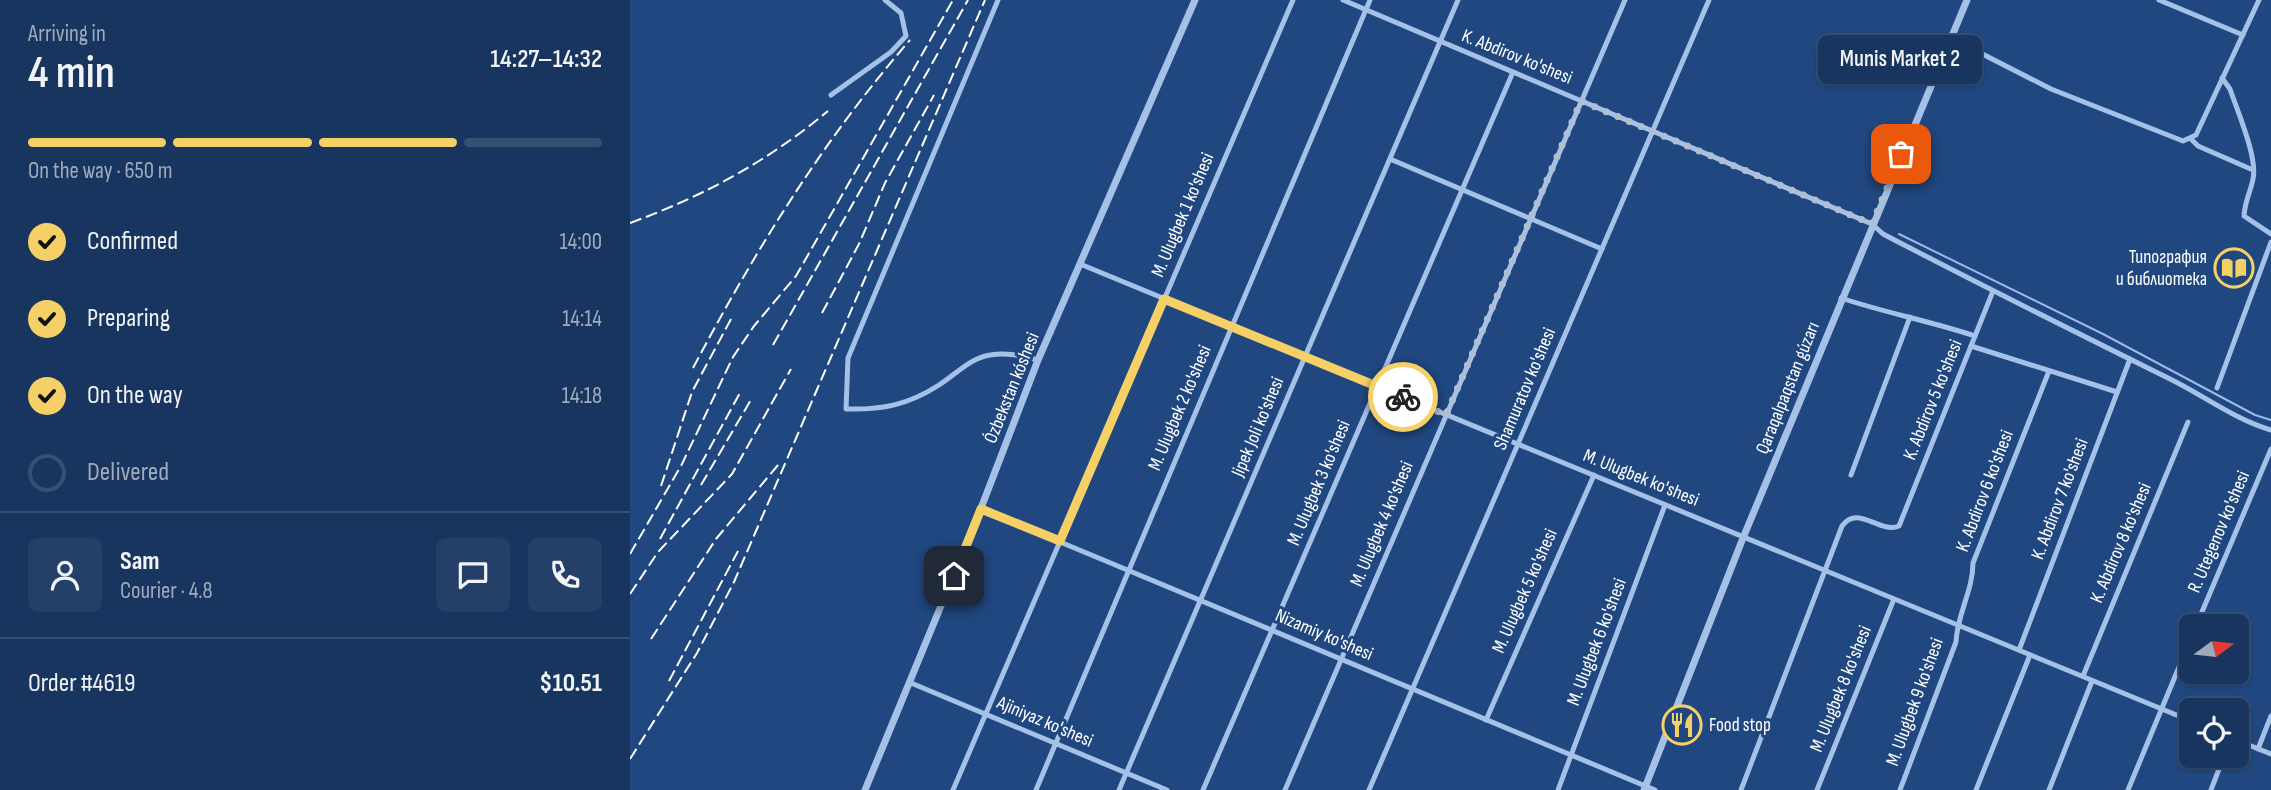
<!DOCTYPE html>
<meta charset="utf-8">
<style>
:root{--surface:#18355f;--page:#254068;--text:#f1f3f6;--muted:#9fabbd;--line:#365074;--accent:#f5d066}
body{margin:0;font-family:"Sofia Sans Condensed",sans-serif;background:var(--page);color:var(--text);height:100vh;display:flex;flex-direction:column;font-size:26px;white-space:nowrap}
*{box-sizing:border-box;margin:0}
p{font-size:23px;color:var(--muted)}
.icon{flex:none;width:38px;height:38px;fill:none;stroke:currentColor;stroke-width:2;stroke-linecap:round;stroke-linejoin:round}
.map{position:relative;flex:1;overflow:hidden}
.panel{display:flex;flex-direction:column;background:var(--surface);width:630px}
.panel>*{flex:none}
.needle{width:46px;rotate:75deg}
.controls{position:absolute;left:1549px;top:614px;display:grid;gap:14px}
.controls a{display:grid;place-items:center;width:70px;height:70px;border-radius:10px;background:var(--surface);box-shadow:0 2px 5px #0004,0 0 0 2px var(--line);font-size:35px}
.pin{position:absolute;display:grid;place-items:center;width:60px;height:60px;color:#fff;margin:-30px;border-radius:14px;box-shadow:0 4px 10px #0006}
.courier{position:absolute;display:grid;place-items:center;width:70px;height:70px;margin:-35px;border:5px solid #f5d066;border-radius:50%;background:#fff;color:#222;box-shadow:0 2px 9px #0007}
.bubble{position:absolute;height:49px;border-radius:10px;background:var(--surface);box-shadow:0 2px 5px #0004,0 0 0 2px var(--line);font-size:23px;font-weight:600;line-height:49px;text-align:center}
.overview em{font-style:normal;font-weight:600}
.overview div{display:flex;flex-direction:column-reverse}
.overview{display:flex;align-items:center;justify-content:space-between;height:119px;padding:0 28px}
h1{font-size:46px;font-weight:600;line-height:52px}
.bar{display:grid;grid-template-columns:repeat(4,1fr);gap:10px 7px;align-content:center;height:84px;padding:0 28px}
.bar i{height:9px;border-radius:5px;background:var(--line)}
.bar .current{background:var(--accent)}
.bar p{grid-column:span 4}
.line{display:flex;align-items:center;gap:18px;padding:0 28px;border-top:2px solid var(--line)}
.line div{flex:1}
.round{display:grid;place-items:center;flex:none;width:74px;height:74px;border-radius:10px;background:var(--page)}
ol{padding:0 28px;list-style:none}
li{display:flex;align-items:center;gap:21px;height:77px}
li p{margin-inline-start:auto}
li .icon{padding:7px;border-radius:50%;background:var(--accent);color:#111;stroke-width:4}
li:last-child{color:var(--muted)}
li i{width:38px;height:38px;border:4px solid var(--line);border-radius:50%}
main{display:flex;flex:1;min-height:0}
.map>svg:first-child{display:block}
.lines{fill:none;stroke-linecap:round;stroke-linejoin:round}
.stream{stroke:#99bbe9;stroke-width:2}
.minor{stroke:#a5c1e7;stroke-width:5}
.tertiary{stroke:#a5c1e7;stroke-width:7}
.rail{stroke:#fff;stroke-width:2;stroke-dasharray:12 5;stroke-linecap:butt}
.done{stroke:#b1bfd2;stroke-width:7;stroke-dasharray:0 12.6}
.route{stroke:#f5d066;stroke-width:9}
.labels{text-anchor:middle;dominant-baseline:central;stroke-width:6;stroke-linejoin:round;paint-order:stroke}
.street-label{font-size:19px;fill:#fff;stroke:#20477f}
.poi-label{font-size:19px;fill:#fff;stroke:#20477f;text-anchor:end}
</style>
<main>
<section class="panel">
<div class="overview"><div><h1>4 min</h1><p>Arriving in</p></div><em>14:27–14:32</em></div>
<div class="bar"><i class="current"></i><i class="current"></i><i class="current"></i><i></i><p>On the way · 650 m</p></div>
<ol>
<li><svg class="icon" aria-label="check" viewBox="0 0 24 24"><path d="M5 12l5 5 9-10"/></svg>Confirmed<p>14:00</p></li>
<li><svg class="icon" aria-label="check" viewBox="0 0 24 24"><path d="M5 12l5 5 9-10"/></svg>Preparing<p>14:14</p></li>
<li><svg class="icon" aria-label="check" viewBox="0 0 24 24"><path d="M5 12l5 5 9-10"/></svg>On the way<p>14:18</p></li>
<li><i></i>Delivered</li>
</ol>
<div class="line" style="height:126px"><a class="round"><svg class="icon" aria-label="person" viewBox="0 0 24 24"><circle cx="12" cy="8" r="4"/><path d="M4 21q1-7 8-7t8 7"/></svg></a><div><b>Sam</b><p>Courier · 4.8</p></div><a class="round"><svg class="icon" aria-label="chat" viewBox="0 0 24 24"><path d="M4 5h16v11H9l-5 4z"/></svg></a><a class="round"><svg class="icon" aria-label="phone" viewBox="0 0 24 24"><path d="M5 4h4l2 5-3 2q2 4 5 5l2-3 5 2v4C11 20 4 13 5 4z"/></svg></a></div>
<div class="line" style="height:91px"><div>Order #4619</div><b>$10.51</b></div>
</section>
<div class="map">
<svg width="1641" height="790" viewBox="0 0 1641 790">
<rect width="100%" height="100%" fill="#20477f"/>
<g class="lines">
<path class="stream" d="M1269,234L1473,334L1625,415L1641,420"/>
<g class="minor">
<path d="M368,0L218,358L216,409C252,410 278,405 309,385C325,375 340,358 360,355C377,352 392,356 408,360"/>
<path d="M713,0L1242,224L1253,234C1347,283 1441,330 1536,377C1572,394 1603,419 1641,430"/>
<path d="M1529,0L1613,35"/>
<path d="M1321,38L1421,89L1553,141L1566,135L1629,0"/>
<path d="M1592,78L1600,89C1607,110 1628,158 1623,179C1620,194 1615,200 1614,216L1641,234"/>
<path d="M201,95L261,52L276,36L271,13L255,0"/>
<path d="M1561,139L1568,146L1623,170"/>
<path d="M760,159L972,249"/>
<path d="M450,264L1561,721"/>
<path d="M1211,298C1256,313 1300,321 1345,336"/>
<path d="M1341,346L1487,392"/>
<path d="M1587,388L1641,242"/>
<path d="M1221,475L1280,317"/>
<path d="M351,509L1025,790"/>
<path d="M1566,626L1641,449"/>
<path d="M1389,650L1500,359"/>
<path d="M1453,676L1558,422"/>
<path d="M281,683L537,790"/>
<path d="M856,720L964,475"/>
<path d="M1606,740L1641,754"/>
<path d="M1628,749L1641,716"/>
<path d="M323,790L663,0"/>
<path d="M406,790L740,0"/>
<path d="M489,790L828,0"/>
<path d="M573,790L883,72"/>
<path d="M655,790L995,0"/>
<path d="M739,790L1079,0"/>
<path d="M928,790L1035,505"/>
<path d="M1111,790L1212,526C1228,504 1249,534 1269,526L1363,291"/>
<path d="M1187,790L1264,599"/>
<path d="M1270,790L1326,642C1327,614 1343,591 1343,563L1419,371"/>
<path d="M1346,790L1400,655"/>
<path d="M1419,790L1462,681"/>
<path d="M1498,790L1561,638"/>
<path d="M1581,790L1594,756"/>
</g>
<g class="tertiary">
<path d="M235,790L348,516L408,360L565,0"/>
<path d="M1014,790L1113,538L1337,0"/>
</g>
<g class="rail">
<path d="M0,223C74,196 138,161 198,111"/>
<path d="M192,313L229,244L255,183L304,95"/>
<path d="M143,345L338,0"/>
<path d="M63,368C125,251 193,140 280,40"/>
<path d="M71,485L122,398"/>
<path d="M31,486L62,392L101,319"/>
<path d="M30,539L111,391"/>
<path d="M0,554L52,464L103,357L124,326L166,276L323,0"/>
<path d="M0,594L28,552L102,474L161,369"/>
<path d="M21,639L86,539L148,465"/>
<path d="M39,681L108,551"/>
<path d="M0,759L67,653L104,582L355,0"/>
</g>
</g>
<g class="lines">
<path class="done" d="M773,397L816,415L951,101L1242,224L1271,154"/>
<path class="route" d="M324,576L351,509L430,541L534,299L773,397"/>
</g>
<defs>
<g id="library-ring" transform="scale(2.0125)"><circle r="9.5" fill="#20477f" stroke="#f5d066" stroke-width="1.5"/><path d="M-6-4Q-3-5.5-.7-3.5V5Q-3 3-6 4ZM6-4Q3-5.5 .7-3.5V5Q3 3 6 4Z" fill="#f5d066"/></g>
<g id="restaurant-ring" transform="scale(2.0125)"><circle r="9.5" fill="#20477f" stroke="#f5d066" stroke-width="1.5"/><path d="M-5-6h1v4h1v-4h1v4h1v-4h1v5L-1.5 .5V6h-2V.5L-5-1ZM5-6V6H3V1.5H1.5Q1.5-4 5-6Z" fill="#f5d066"/></g>
</defs>
<g fill-rule="evenodd">
<use href="#library-ring" x="1604" y="268"/>
<use href="#restaurant-ring" x="1052" y="725"/>
</g>
<g class="labels">
<g class="street-label">
<text transform="translate(887 57) rotate(22)">K. Abdirov ko'shesi</text>
<text transform="translate(553 215) rotate(-67)">M. Ulugbek 1 ko'shesi</text>
<text transform="translate(382 388) rotate(-68)">Ózbekstan kóshesi</text>
<text transform="translate(1158 388) rotate(-68)">Qaraqalpaqstan gúzarı</text>
<text transform="translate(895 389) rotate(-67)">Shamuratov ko'shesi</text>
<text transform="translate(1303 400) rotate(-68)">K. Abdirov 5 ko'shesi</text>
<text transform="translate(550 408) rotate(-67)">M. Ulugbek 2 ko'shesi</text>
<text transform="translate(628 427) rotate(-67)">Jipek Joli ko'shesi</text>
<text transform="translate(1011 478) rotate(22)">M. Ulugbek ko'shesi</text>
<text transform="translate(689 483) rotate(-67)">M. Ulugbek 3 ko'shesi</text>
<text transform="translate(1355 491) rotate(-69)">K. Abdirov 6 ko'shesi</text>
<text transform="translate(1430 499) rotate(-69)">K. Abdirov 7 ko'shesi</text>
<text transform="translate(752 524) rotate(-67)">M. Ulugbek 4 ko'shesi</text>
<text transform="translate(1589 532) rotate(-67)">R. Utegenov ko'shesi</text>
<text transform="translate(1491 543) rotate(-67)">K. Abdirov 8 ko'shesi</text>
<text transform="translate(895 591) rotate(-66)">M. Ulugbek 5 ko'shesi</text>
<text transform="translate(694 635) rotate(23)">Nizamiy ko'shesi</text>
<text transform="translate(967 642) rotate(-69)">M. Ulugbek 6 ko'shesi</text>
<text transform="translate(1211 689) rotate(-68)">M. Ulugbek 8 ko'shesi</text>
<text transform="translate(1285 702) rotate(-70)">M. Ulugbek 9 ko'shesi</text>
<text transform="translate(415 722) rotate(23)">Ajiniyaz ko'shesi</text>
</g>
<g class="poi-label">
<text x="1577" y="257">Типография<tspan x="1577" dy="22">и библиотека</tspan></text>
<text x="1079" y="725" text-anchor="start">Food stop</text>
</g>
</g>
</svg>
<div class="controls">
<a><svg class="needle" viewBox="-14 -14 28 28"><path d="M0-13l5 13h-10z" fill="#e53935"/><path d="M0 13l5-13h-10z" fill="#9fabbd"/></svg></a>
<a><svg class="icon" aria-label="locate" viewBox="0 0 24 24"><circle cx="12" cy="12" r="6"/><path d="M12 2v4M12 18v4M2 12h4M18 12h4"/></svg></a>
</div>
<div class="pin" style="left:1271px;top:154px;background:#ea580c"><svg class="icon" aria-label="bag" viewBox="0 0 24 24"><path d="M5 8h14l-1 12H6zM9 8a3 3 0 0 1 6 0"/></svg></div>
<div class="pin" style="left:324px;top:576px;background:#1f2937"><svg class="icon" aria-label="home" viewBox="0 0 24 24"><path d="M3 11l9-7 9 7M6 9v11h12V9"/></svg></div>
<div class="courier" style="left:773px;top:397px"><svg class="icon" aria-label="bike" viewBox="0 0 24 24"><circle cx="6" cy="16" r="4"/><circle cx="18" cy="16" r="4"/><path d="M6 16l4-8h5l3 8M10 8l3 8H6M13 5h3"/></svg></div>
<div class="bubble" style="left:1188px;top:35px;width:164px">Munis Market 2</div>
</div>
</main>
